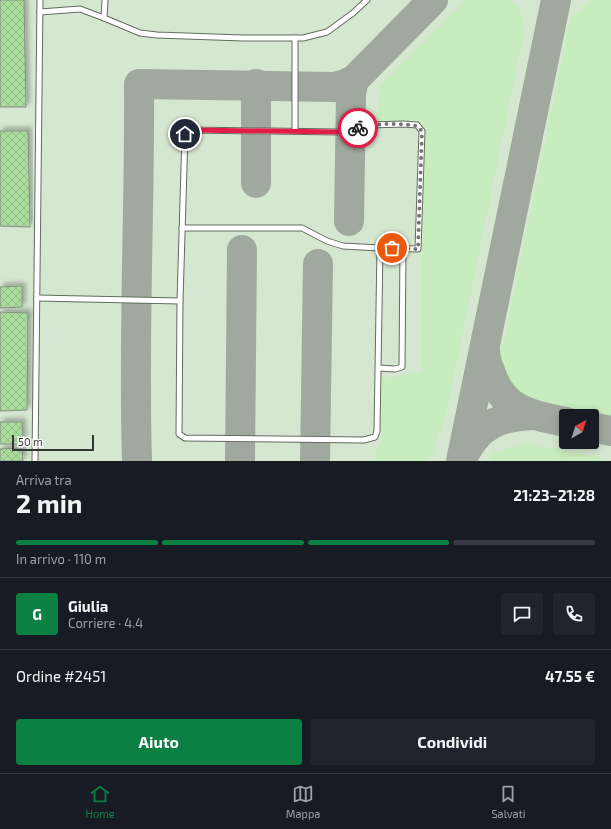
<!DOCTYPE html>
<html lang="it">
<meta charset="utf-8">
<style>
:root{--surface:#171b24;--page:#20242c;--text:#f1f3f6;--muted:#9ea1a6;--line:#363941;--accent:#0b8043}
body{margin:0;font-family:"Exo 2",sans-serif;background:var(--page);color:var(--text);height:100vh;display:flex;flex-direction:column;font-size:15px;white-space:nowrap}
*{box-sizing:border-box;margin:0}
p{font-size:13px;color:var(--muted)}
.icon{flex:none;width:22px;height:22px;fill:none;stroke:currentColor;stroke-width:2;stroke-linecap:round;stroke-linejoin:round}
.map{position:relative;height:461px;overflow:hidden}
.panel{display:flex;flex-direction:column;background:var(--surface);flex:1}
.panel>*{flex:none}
.needle{width:26px;rotate:39deg}
.controls{position:absolute;left:559px;top:409px;display:grid;gap:8px}
.controls a{display:grid;place-items:center;width:40px;height:40px;border-radius:4px;background:var(--surface);box-shadow:0 2px 10px #0003;font-size:20px}
.scale{position:absolute;left:12px;bottom:10px;width:82px;box-sizing:border-box;padding-left:4px;border:2px solid #333731;border-top:0;font-size:11px;line-height:14px;white-space:nowrap;color:#333731;-webkit-text-stroke:3px #fff;paint-order:stroke}
.pin{position:absolute;display:grid;place-items:center;width:34px;height:34px;color:#fff;margin:-17px;border:2px solid #fff;border-radius:50%;box-shadow:0 1px 4px #0007}
.courier{position:absolute;display:grid;place-items:center;width:40px;height:40px;margin:-20px;border:3px solid #e11d48;border-radius:50%;background:#fff;color:#222;box-shadow:0 1px 5px #0007}
.head em{font-style:normal;font-weight:700}
.head div{display:flex;flex-direction:column-reverse}
.head{display:flex;align-items:center;justify-content:space-between;height:68px;padding:0 16px}
h1{font-size:26px;font-weight:700;line-height:30px}
.bar{display:grid;grid-template-columns:repeat(4,1fr);gap:6px 4px;align-content:center;height:48px;padding:0 16px}
.bar i{height:5px;border-radius:3px;background:var(--line)}
.bar .current{background:var(--accent)}
.bar p{grid-column:span 4}
.line{display:flex;align-items:center;gap:10px;padding:0 16px;border-top:1px solid var(--line)}
.line div{flex:1}
.round{display:grid;place-items:center;flex:none;width:42px;height:42px;border-radius:4px;background:var(--page)}
.cta{display:flex;gap:8px;margin-top:auto;padding:8px 16px}
.cta a{flex:1;height:46px;border-radius:4px;background:var(--accent);color:#fff;font-size:16px;font-weight:700;line-height:46px;text-align:center}
.cta a+a{background:var(--page);color:var(--text)}
.menu{display:flex;justify-content:space-around;align-items:center;height:56px;border-top:1px solid var(--line);background:var(--surface);font-size:11px;color:var(--muted)}
.menu a{display:grid;justify-items:center;gap:2px}
.menu .current{color:var(--accent)}
.map>svg:first-child{display:block}
.built{fill:#d6e7d1;fill-rule:evenodd}
.grass{fill:#c7ecbd}
.lines{fill:none;stroke-linecap:round;stroke-linejoin:round}
.taxiway{stroke:#a0a99e;stroke-width:30}
.building{fill:url(#building-cross-hatch);stroke:#848f82;filter:url(#shadow)}
.service-casing{stroke:#626c5f;stroke-width:7}
.service{stroke:#fff;stroke-width:5}
.done{stroke:#72786f;stroke-width:4;stroke-dasharray:0 7.2}
.route{stroke:#e11d48;stroke-width:5}
</style>
<div class="map">
<svg width="611" height="461" viewBox="0 0 611 461">
<defs>
<pattern id="building-cross-hatch" width="8" height="8" patternUnits="userSpaceOnUse"><rect width="8" height="8" fill="#aadc9d"/><path d="M0 0l8 8M0 8l8-8" fill="none" stroke="#93bd88"/></pattern>
<filter id="shadow"><feDropShadow dx="3.5" dy="-3.5" stdDeviation="2" flood-color="#0004"/></filter>
</defs>
<rect width="100%" height="100%" fill="#e6f2e3"/>
<path class="built" d="M0,0H611V461H0ZM566,416H592V442H566Z"/>
<g class="grass">
<path d="M467,0H507L516,4L525,27L447,411L432,455L427,461H376L374,455L381,440L382,378L421,372L423,123L377,122L380,87Z"/>
<path d="M589,0H611V418L539,406L513,387L500,360L570,19Z"/>
<path d="M528,443L605,459L609,461H488L495,452Z"/>
</g>
<g class="lines">
<g class="taxiway">
<path d="M256,84V183"/>
<path d="M349,221L351,93L354,80"/>
<path d="M485,350C485,358 487,364 490,371C502,410 530,415 566,422"/>
<path d="M592,427L611,431"/>
<path d="M463,457C478,425 500,416 534,415"/>
<path d="M137,461C133,335 140,210 139,84L334,87L343,85L354,80L433,0"/>
<path d="M240,461L242,250"/>
<path d="M315,461L318,264"/>
<path d="M461,461L556,0"/>
</g>
</g>
<g class="building">
<path d="M0,0H24L26,107H0Z"/>
<path d="M0,131H28L30,227L0,226Z"/>
<path d="M22,286V307L0,308V287Z"/>
<path d="M0,312L28,313L27,410L0,411Z"/>
<path d="M0,422H22L23,444H0Z"/>
<path d="M22,448L23,461H0V449Z"/>
</g>
<g class="lines">
<g class="service-casing">
<g id="service">
<path d="M40,12L80,9L104,18L140,33L157,35L243,38H303L327,32L353,13L367,0"/>
<path d="M104,18L105,0"/>
<path d="M403,124L417,125L422,131L418,249L380,248L377,431L375,437L364,440L185,438L179,434L180,301L185,134L190,130L338,132L371,125Z"/>
<path d="M295,131V38"/>
<path d="M182,228H302L327,241L343,246L380,248"/>
<path d="M37,298L180,301"/>
<path d="M379,368L395,369L402,367L403,248"/>
<path d="M35,461L40,0"/>
</g>
</g>
<use href="#service" class="service"/>
</g>
<g class="lines">
<path class="done" d="M358,128C377,123 397,123 417,126L422,131L418,249L392,248"/>
<path class="route" d="M185,134L190,130L338,132L358,128"/>
</g>
</svg>
<div class="controls">
<a><svg class="needle" viewBox="-14 -14 28 28"><path d="M0-13l5 13h-10z" fill="#e53935"/><path d="M0 13l5-13h-10z" fill="#9ea1a6"/></svg></a>
</div>
<div class="scale">50 m</div>
<div class="pin" style="left:392px;top:248px;background:#ea580c"><svg class="icon" aria-label="bag" viewBox="0 0 24 24"><path d="M5 8h14l-1 12H6zM9 8a3 3 0 0 1 6 0"/></svg></div>
<div class="pin" style="left:185px;top:134px;background:#1f2937"><svg class="icon" aria-label="home" viewBox="0 0 24 24"><path d="M3 11l9-7 9 7M6 9v11h12V9"/></svg></div>
<div class="courier" style="left:358px;top:128px"><svg class="icon" aria-label="bike" viewBox="0 0 24 24"><circle cx="6" cy="16" r="4"/><circle cx="18" cy="16" r="4"/><path d="M6 16l4-8h5l3 8M10 8l3 8H6M13 5h3"/></svg></div>
</div>
<section class="panel">
<div class="head"><div><h1>2 min</h1><p>Arriva tra</p></div><em>21:23–21:28</em></div>
<div class="bar"><i class="current"></i><i class="current"></i><i class="current"></i><i></i><p>In arrivo · 110 m</p></div>
<div class="line" style="height:72px"><b class="round" style="background:var(--accent);color:#fff">G</b><div><b>Giulia</b><p>Corriere · 4.4</p></div><a class="round"><svg class="icon" aria-label="chat" viewBox="0 0 24 24"><path d="M4 5h16v11H9l-5 4z"/></svg></a><a class="round"><svg class="icon" aria-label="phone" viewBox="0 0 24 24"><path d="M5 4h4l2 5-3 2q2 4 5 5l2-3 5 2v4C11 20 4 13 5 4z"/></svg></a></div>
<div class="line" style="height:52px"><div>Ordine #2451</div><b>47.55 €</b></div>
<div class="cta"><a>Aiuto</a><a>Condividi</a></div>
</section>
<nav class="menu">
<a class="current"><svg class="icon" aria-label="home" viewBox="0 0 24 24"><path d="M3 11l9-7 9 7M6 9v11h12V9"/></svg>Home</a>
<a><svg class="icon" aria-label="map" viewBox="0 0 24 24"><path d="M3 6l6-2 6 2 6-2v14l-6 2-6-2-6 2zM9 4v14M15 6v14"/></svg>Mappa</a>
<a><svg class="icon" aria-label="saved" viewBox="0 0 24 24"><path d="M7 4h10v16l-5-4-5 4z"/></svg>Salvati</a>
</nav>
